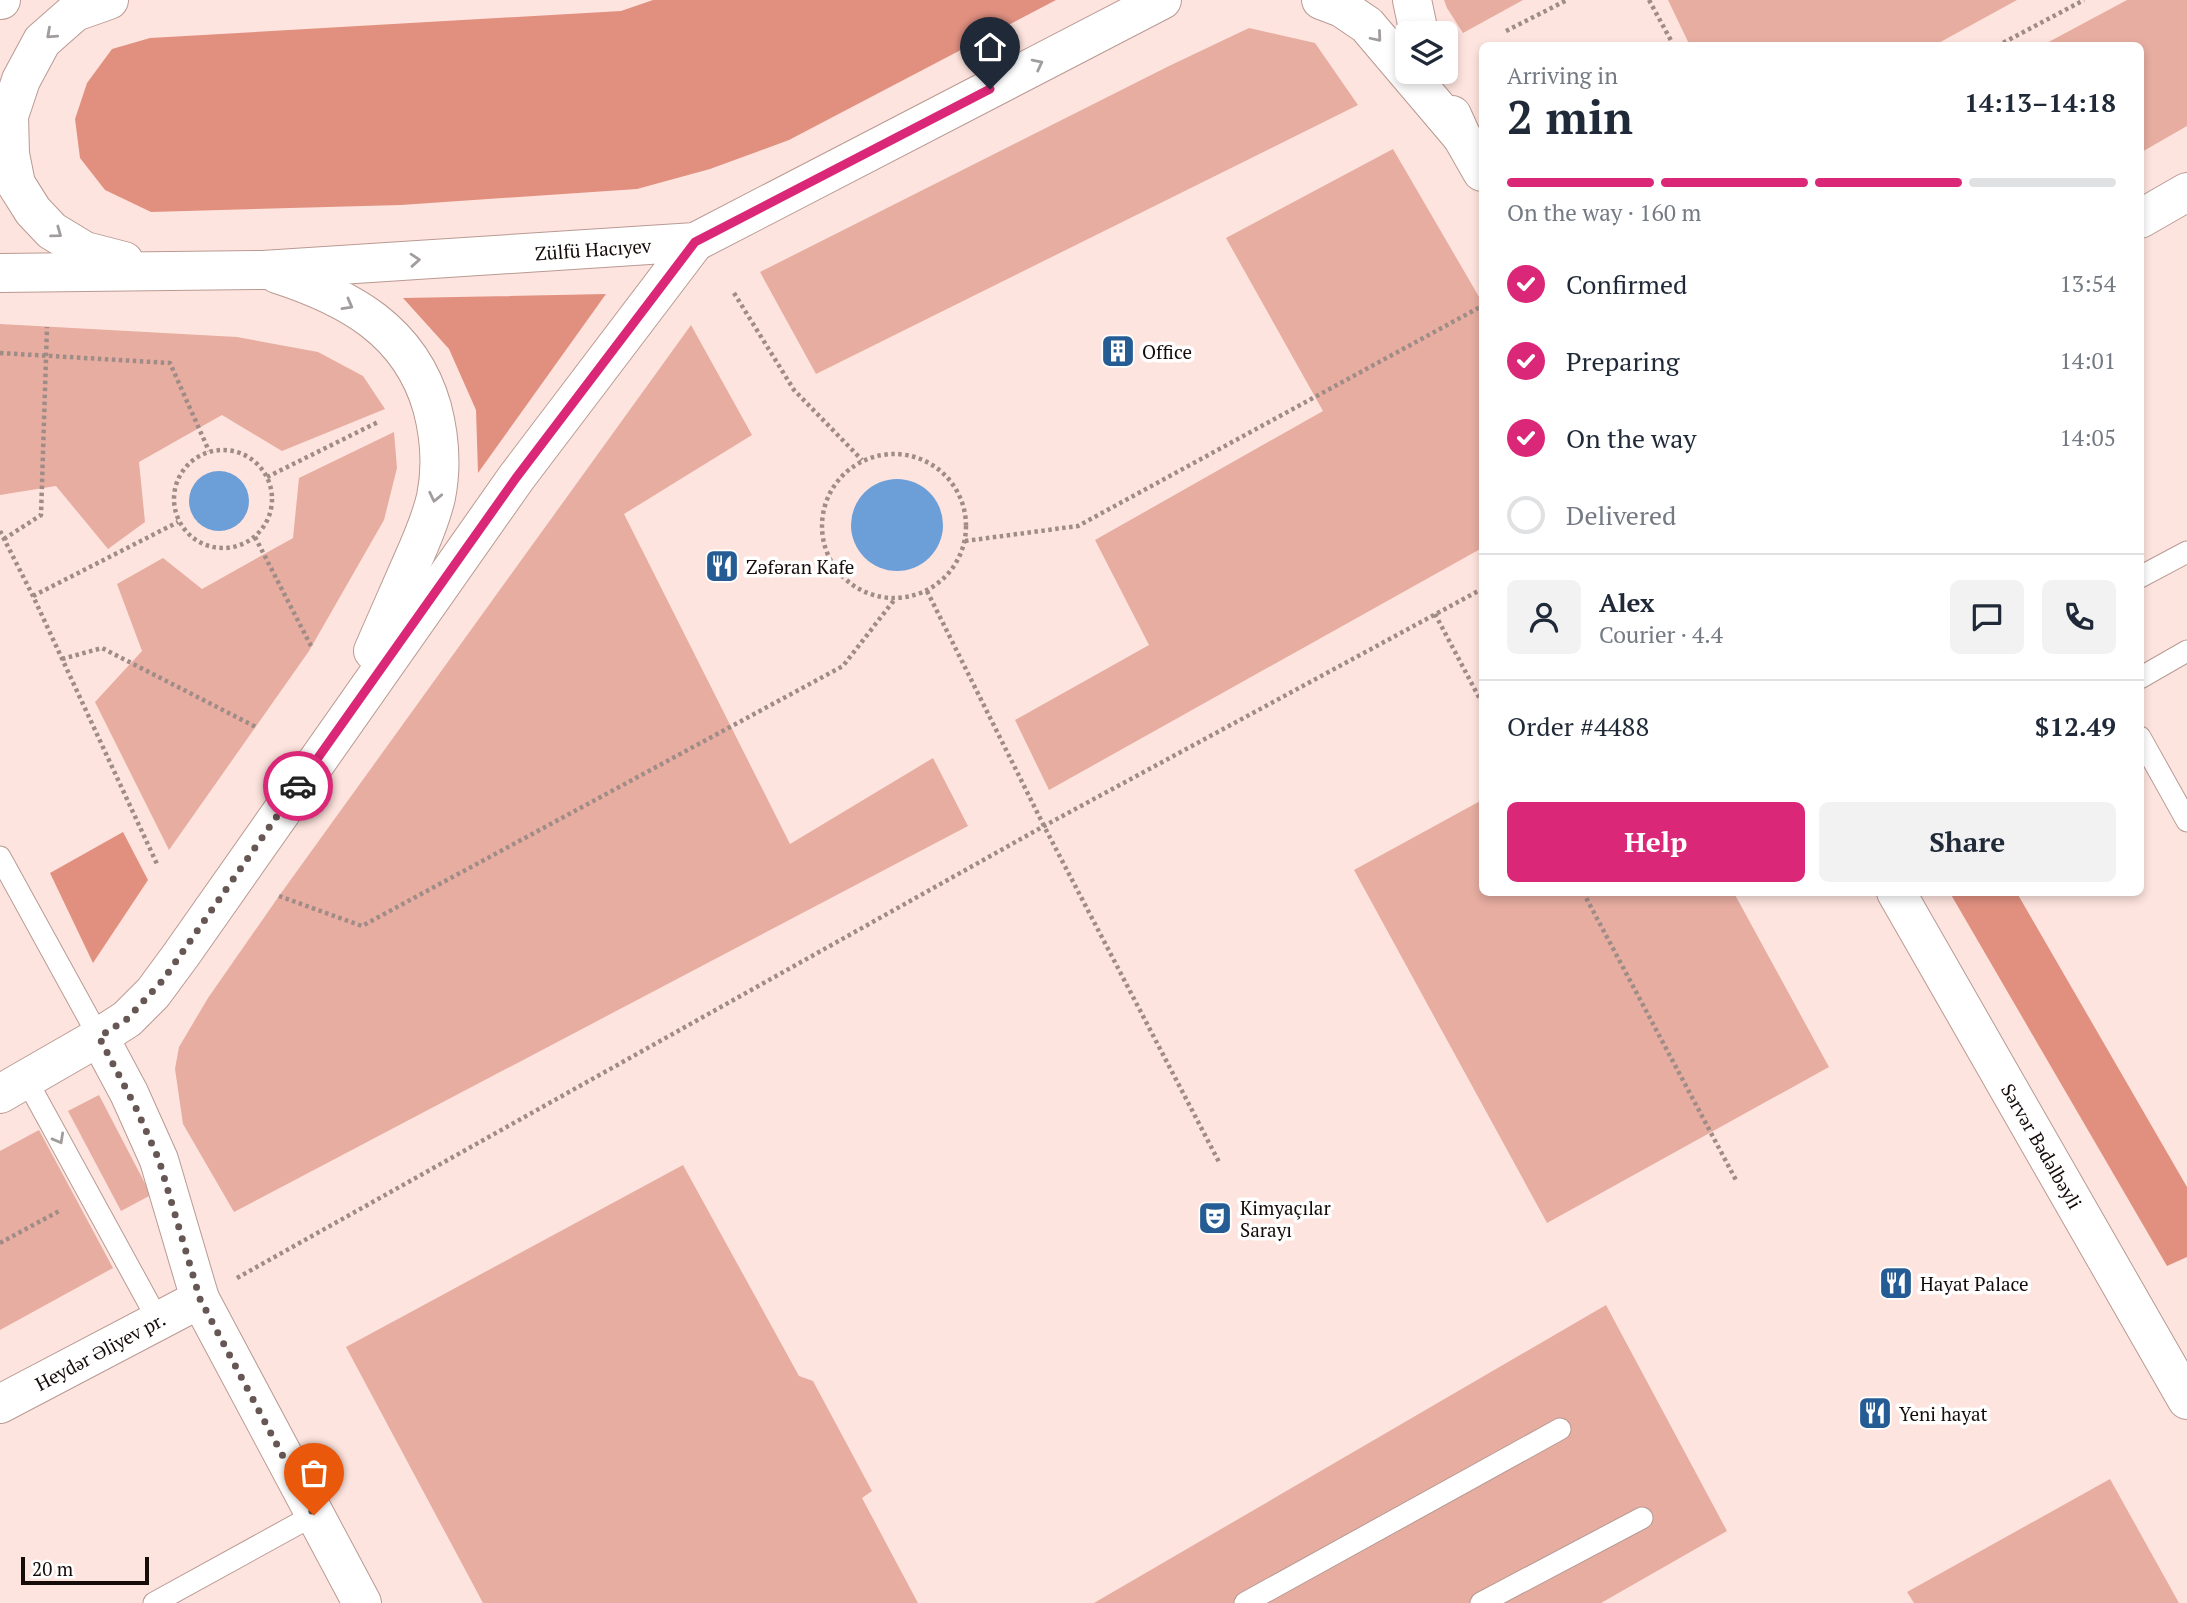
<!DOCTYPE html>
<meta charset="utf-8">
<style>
:root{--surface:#fff;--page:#f2f2f3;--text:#1f2937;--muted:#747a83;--line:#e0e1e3;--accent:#db2777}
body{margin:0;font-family:"PT Serif",serif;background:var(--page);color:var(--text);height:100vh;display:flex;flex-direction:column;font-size:26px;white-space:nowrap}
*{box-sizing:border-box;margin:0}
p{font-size:23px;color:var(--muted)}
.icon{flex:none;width:38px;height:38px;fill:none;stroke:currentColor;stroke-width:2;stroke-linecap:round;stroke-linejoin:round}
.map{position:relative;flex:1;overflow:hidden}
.panel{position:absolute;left:1479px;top:42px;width:665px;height:854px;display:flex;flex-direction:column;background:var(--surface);border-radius:10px;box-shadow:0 4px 10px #0003}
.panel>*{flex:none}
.fabs{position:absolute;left:1395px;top:21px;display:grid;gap:14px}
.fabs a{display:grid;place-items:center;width:63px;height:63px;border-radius:10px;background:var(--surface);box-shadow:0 4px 10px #0003;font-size:35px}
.scale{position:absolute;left:21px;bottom:18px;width:128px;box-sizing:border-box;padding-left:7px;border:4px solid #150b09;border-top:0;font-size:19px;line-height:24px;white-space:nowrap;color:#150b09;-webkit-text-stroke:5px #fff;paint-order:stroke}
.pin{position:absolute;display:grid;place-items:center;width:60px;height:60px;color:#fff;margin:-72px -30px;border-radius:50% 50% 50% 0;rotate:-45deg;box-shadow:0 0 7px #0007}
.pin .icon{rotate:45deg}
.courier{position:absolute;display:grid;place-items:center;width:70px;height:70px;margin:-35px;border:5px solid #db2777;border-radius:50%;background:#fff;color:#222;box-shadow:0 2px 9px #0007}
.head em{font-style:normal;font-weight:700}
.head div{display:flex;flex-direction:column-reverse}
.head{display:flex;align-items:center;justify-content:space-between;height:119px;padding:0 28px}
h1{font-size:46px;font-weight:700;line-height:52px}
.bar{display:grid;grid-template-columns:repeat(4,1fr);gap:10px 7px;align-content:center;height:84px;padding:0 28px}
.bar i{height:9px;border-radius:5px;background:var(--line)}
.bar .current{background:var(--accent)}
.bar p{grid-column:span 4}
.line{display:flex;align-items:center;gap:18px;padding:0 28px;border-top:2px solid var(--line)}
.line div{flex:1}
.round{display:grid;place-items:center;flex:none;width:74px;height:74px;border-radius:10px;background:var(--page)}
ol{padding:0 28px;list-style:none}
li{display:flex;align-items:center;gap:21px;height:77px}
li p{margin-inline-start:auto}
li .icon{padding:7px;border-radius:50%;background:var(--accent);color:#fff;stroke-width:4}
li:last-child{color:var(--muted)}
li i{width:38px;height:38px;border:4px solid var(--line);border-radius:50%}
.action{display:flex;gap:14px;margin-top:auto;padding:14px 28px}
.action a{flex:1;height:80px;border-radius:10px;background:var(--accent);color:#fff;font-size:28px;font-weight:700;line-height:80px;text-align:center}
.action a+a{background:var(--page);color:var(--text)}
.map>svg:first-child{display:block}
.green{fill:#e7ada1}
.forest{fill:#e19080}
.water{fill:#6c9fd8}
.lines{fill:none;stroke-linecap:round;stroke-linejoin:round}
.lane-casing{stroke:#b99a93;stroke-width:23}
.street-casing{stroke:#b99a93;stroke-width:40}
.secondary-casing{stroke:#b99a93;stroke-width:40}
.path{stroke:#9f8c87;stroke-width:4.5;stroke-dasharray:3.5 3.5;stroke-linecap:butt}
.lane{stroke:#fff;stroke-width:21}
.street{stroke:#fff;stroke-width:38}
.secondary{stroke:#fff;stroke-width:38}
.oneway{stroke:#a19d9d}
.done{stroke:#675754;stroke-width:7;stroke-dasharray:0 12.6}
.route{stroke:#db2777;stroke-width:9}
.labels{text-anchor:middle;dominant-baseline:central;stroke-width:7;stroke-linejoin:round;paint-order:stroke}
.street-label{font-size:19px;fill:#150b09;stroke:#fff}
.poi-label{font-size:19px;fill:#150b09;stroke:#fff;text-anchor:start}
</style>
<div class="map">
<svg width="2187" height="1603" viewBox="0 0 2187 1603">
<rect width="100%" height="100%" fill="#fee4de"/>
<g class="green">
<path d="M1444,0H1523L1463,33L1447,8Z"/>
<path d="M1668,0H2017L1935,45L1690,46Z"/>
<path d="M2127,0H2187V126L2140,153V46L2043,45Z"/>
<path d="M1249,28L1315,43L1358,105L816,374L760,272L1169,66Z"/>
<path d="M1393,149L1482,302V548L1049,790L1015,720L1149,645L1095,540L1323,411L1226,238Z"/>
<path d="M0,324L237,337L318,352L363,376L385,409L282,451L222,415L139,462L145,522L108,549L56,486L0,495Z"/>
<path d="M691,325L752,435L624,514L790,844L933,758L968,826L234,1212L183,1124L175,1069L179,1047L208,998L279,896Z"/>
<path d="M394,432L397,468L384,520L309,651L169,850L95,702L142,651L117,584L163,558L202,589L293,538L299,478Z"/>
<path d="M1482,800V892L1734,893L1829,1067L1547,1223L1354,870Z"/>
<path d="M99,1095L151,1195L121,1211L68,1111Z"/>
<path d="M39,1130L113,1268L0,1330V1151Z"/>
<path d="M683,1165L799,1376L813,1381L872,1491L862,1498L918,1603H483L346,1347Z"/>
<path d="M1606,1305L1727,1531L1601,1603H1094Z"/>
<path d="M2110,1479L2179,1603H1914L1907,1592Z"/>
</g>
<g class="forest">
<path d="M653,0H1056L789,140L710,169L637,189L401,205L151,212L105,190L80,158L75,119L87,83L112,49L150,38L621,11Z"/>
<path d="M606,294L478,473L476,410L449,349L403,298Z"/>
<path d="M123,832L148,880L93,963L50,873Z"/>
<path d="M1950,893H2017L2187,1187V1257L2167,1266Z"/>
</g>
<g class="water">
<circle cx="219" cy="501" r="30"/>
<circle cx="897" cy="525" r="46"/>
</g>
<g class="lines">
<g class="lane-casing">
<g id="lane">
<path d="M2140,577L2187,552"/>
<path d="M2140,678L2187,651"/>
<path d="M2140,737L2187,821"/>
<path d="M0,857L99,1037"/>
<path d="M26,1079L158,1320"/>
<path d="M154,1603L314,1515"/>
<path d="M1245,1603L1560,1429"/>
<path d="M1481,1603L1642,1518"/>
</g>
</g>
<g class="street-casing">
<g id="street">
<path d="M2140,219L2187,192"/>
<path d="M200,1299L362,1603"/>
</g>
</g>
<g class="secondary-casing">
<g id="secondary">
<path d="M0,0H1"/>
<path d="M109,0L75,12L42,41L21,80L9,116L10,154L16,184L33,211L52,231L85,251L124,261"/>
<path d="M1321,0L1342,8L1367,25L1462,137"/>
<path d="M1412,0L1419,33"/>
<path d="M1452,115L1462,137L1482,172"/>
<path d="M0,273L263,270L695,242L1162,0"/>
<path d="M277,274C348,297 410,330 432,407C440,437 442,467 436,497C431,519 421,542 412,562C399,592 386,621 373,651"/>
<path d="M1896,892L2187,1400"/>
<path d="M0,1094L99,1037L127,1019L153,993L181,955L516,478L695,242"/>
<path d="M0,1404L200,1299L159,1160L129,1093L99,1037"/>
</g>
</g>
<g class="path">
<path d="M1649,0L1674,46"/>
<path d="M1506,31L1567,0"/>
<path d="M1997,46L2084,0"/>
<path d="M734,293L794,390L862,460"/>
<path d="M0,353L170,363L209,451"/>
<circle cx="223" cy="499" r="49"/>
<circle cx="894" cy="526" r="72"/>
<path d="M267,477L378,422"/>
<path d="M0,531L33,596L157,864"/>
<path d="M255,537L311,646"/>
<path d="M4,539L41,515L47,327"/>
<path d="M965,541L1078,526L1482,306"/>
<path d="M927,591L1044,826L1219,1162"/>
<path d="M33,596L178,522"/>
<path d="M1435,614L1482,703"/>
<path d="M62,659L102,648L256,727"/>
<path d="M1583,892L1737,1182"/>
<path d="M279,896L362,926L843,666L895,599"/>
<path d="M0,1243L61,1210"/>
<path d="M237,1278L1044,826L1482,589"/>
</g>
<use href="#lane" class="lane"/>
<use href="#street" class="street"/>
<use href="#secondary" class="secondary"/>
</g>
<defs><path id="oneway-chevron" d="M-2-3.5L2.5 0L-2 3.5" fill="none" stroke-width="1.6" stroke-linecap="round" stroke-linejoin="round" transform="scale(1.75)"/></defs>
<g class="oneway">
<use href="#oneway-chevron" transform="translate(51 34) rotate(138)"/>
<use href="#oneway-chevron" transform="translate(1377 37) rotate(50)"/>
<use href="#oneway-chevron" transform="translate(1038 64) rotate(-27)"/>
<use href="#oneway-chevron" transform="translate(57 233) rotate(36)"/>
<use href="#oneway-chevron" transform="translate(415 260) rotate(-4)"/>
<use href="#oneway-chevron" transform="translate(348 305) rotate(29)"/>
<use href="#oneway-chevron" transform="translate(435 497) rotate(102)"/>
<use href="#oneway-chevron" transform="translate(59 1139) rotate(61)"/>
</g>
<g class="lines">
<path class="done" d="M298,786L163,980L127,1019L99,1037L136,1108L159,1160L200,1299L314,1515"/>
<path class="route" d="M298,786L516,478L695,242L990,89"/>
</g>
<defs>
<g id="building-square" transform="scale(1.75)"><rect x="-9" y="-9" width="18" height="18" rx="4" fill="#265c94" stroke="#fff"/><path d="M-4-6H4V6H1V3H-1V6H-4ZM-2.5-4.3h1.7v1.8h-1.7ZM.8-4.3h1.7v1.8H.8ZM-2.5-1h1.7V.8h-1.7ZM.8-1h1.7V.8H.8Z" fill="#fff"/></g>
<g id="restaurant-square" transform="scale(1.75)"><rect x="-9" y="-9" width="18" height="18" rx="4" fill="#265c94" stroke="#fff"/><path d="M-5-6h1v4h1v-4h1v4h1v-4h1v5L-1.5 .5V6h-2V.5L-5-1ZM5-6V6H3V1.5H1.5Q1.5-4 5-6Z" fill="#fff"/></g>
<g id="theatre-square" transform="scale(1.75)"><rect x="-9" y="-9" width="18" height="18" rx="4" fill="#265c94" stroke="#fff"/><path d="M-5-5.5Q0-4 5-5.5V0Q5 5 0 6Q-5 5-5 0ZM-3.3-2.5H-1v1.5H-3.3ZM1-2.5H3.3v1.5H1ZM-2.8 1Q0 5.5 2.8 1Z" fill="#fff"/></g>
</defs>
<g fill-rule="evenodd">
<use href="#building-square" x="1118" y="351"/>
<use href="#restaurant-square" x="722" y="566"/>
<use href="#theatre-square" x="1215" y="1218"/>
<use href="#restaurant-square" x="1896" y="1283"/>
<use href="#restaurant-square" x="1875" y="1413"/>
</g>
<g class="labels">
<g class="street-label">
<text transform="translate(593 249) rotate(-4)">Zülfü Hacıyev</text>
<text transform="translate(2042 1146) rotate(60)">Sərvər Bədəlbəyli</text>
<text transform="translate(100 1351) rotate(-28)">Heydər Əliyev pr.</text>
</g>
<g class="poi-label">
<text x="1142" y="351">Office</text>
<text x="746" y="566">Zәfәran Kafe</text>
<text x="1240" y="1207">Kimyaçılar<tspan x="1240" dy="22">Sarayı</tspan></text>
<text x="1920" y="1283">Hayat Palace</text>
<text x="1899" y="1413">Yeni hayat</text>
</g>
</g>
</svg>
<div class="fabs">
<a><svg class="icon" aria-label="layers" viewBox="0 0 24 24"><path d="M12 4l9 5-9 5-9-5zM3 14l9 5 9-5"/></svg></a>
</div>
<div class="scale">20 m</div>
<div class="pin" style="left:314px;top:1515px;background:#ea580c"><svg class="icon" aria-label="bag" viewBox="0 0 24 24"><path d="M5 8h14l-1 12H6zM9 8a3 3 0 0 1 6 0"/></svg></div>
<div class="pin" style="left:990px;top:89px;background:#1f2937"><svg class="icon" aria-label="home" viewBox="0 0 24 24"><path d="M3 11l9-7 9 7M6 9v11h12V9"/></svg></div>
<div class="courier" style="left:298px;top:786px"><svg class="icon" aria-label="car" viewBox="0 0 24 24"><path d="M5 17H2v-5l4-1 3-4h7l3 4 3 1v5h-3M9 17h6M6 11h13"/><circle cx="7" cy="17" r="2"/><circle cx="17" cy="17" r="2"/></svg></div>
<section class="panel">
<div class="head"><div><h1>2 min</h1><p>Arriving in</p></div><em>14:13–14:18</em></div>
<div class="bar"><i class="current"></i><i class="current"></i><i class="current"></i><i></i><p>On the way · 160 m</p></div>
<ol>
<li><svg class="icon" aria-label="check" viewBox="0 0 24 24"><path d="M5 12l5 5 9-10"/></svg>Confirmed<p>13:54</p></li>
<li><svg class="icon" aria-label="check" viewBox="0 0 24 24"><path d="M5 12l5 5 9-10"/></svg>Preparing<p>14:01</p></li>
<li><svg class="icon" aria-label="check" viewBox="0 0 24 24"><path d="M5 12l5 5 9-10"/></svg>On the way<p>14:05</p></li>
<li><i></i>Delivered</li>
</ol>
<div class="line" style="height:126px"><a class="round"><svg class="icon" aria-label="person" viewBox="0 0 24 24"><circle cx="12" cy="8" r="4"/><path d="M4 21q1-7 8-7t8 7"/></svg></a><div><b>Alex</b><p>Courier · 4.4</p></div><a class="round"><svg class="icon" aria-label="chat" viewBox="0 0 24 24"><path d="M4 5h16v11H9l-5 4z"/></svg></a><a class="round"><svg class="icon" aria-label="phone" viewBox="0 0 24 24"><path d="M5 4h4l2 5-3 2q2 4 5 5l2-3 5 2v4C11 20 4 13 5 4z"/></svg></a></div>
<div class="line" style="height:91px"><div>Order #4488</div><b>$12.49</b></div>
<div class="action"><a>Help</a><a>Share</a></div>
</section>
</div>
